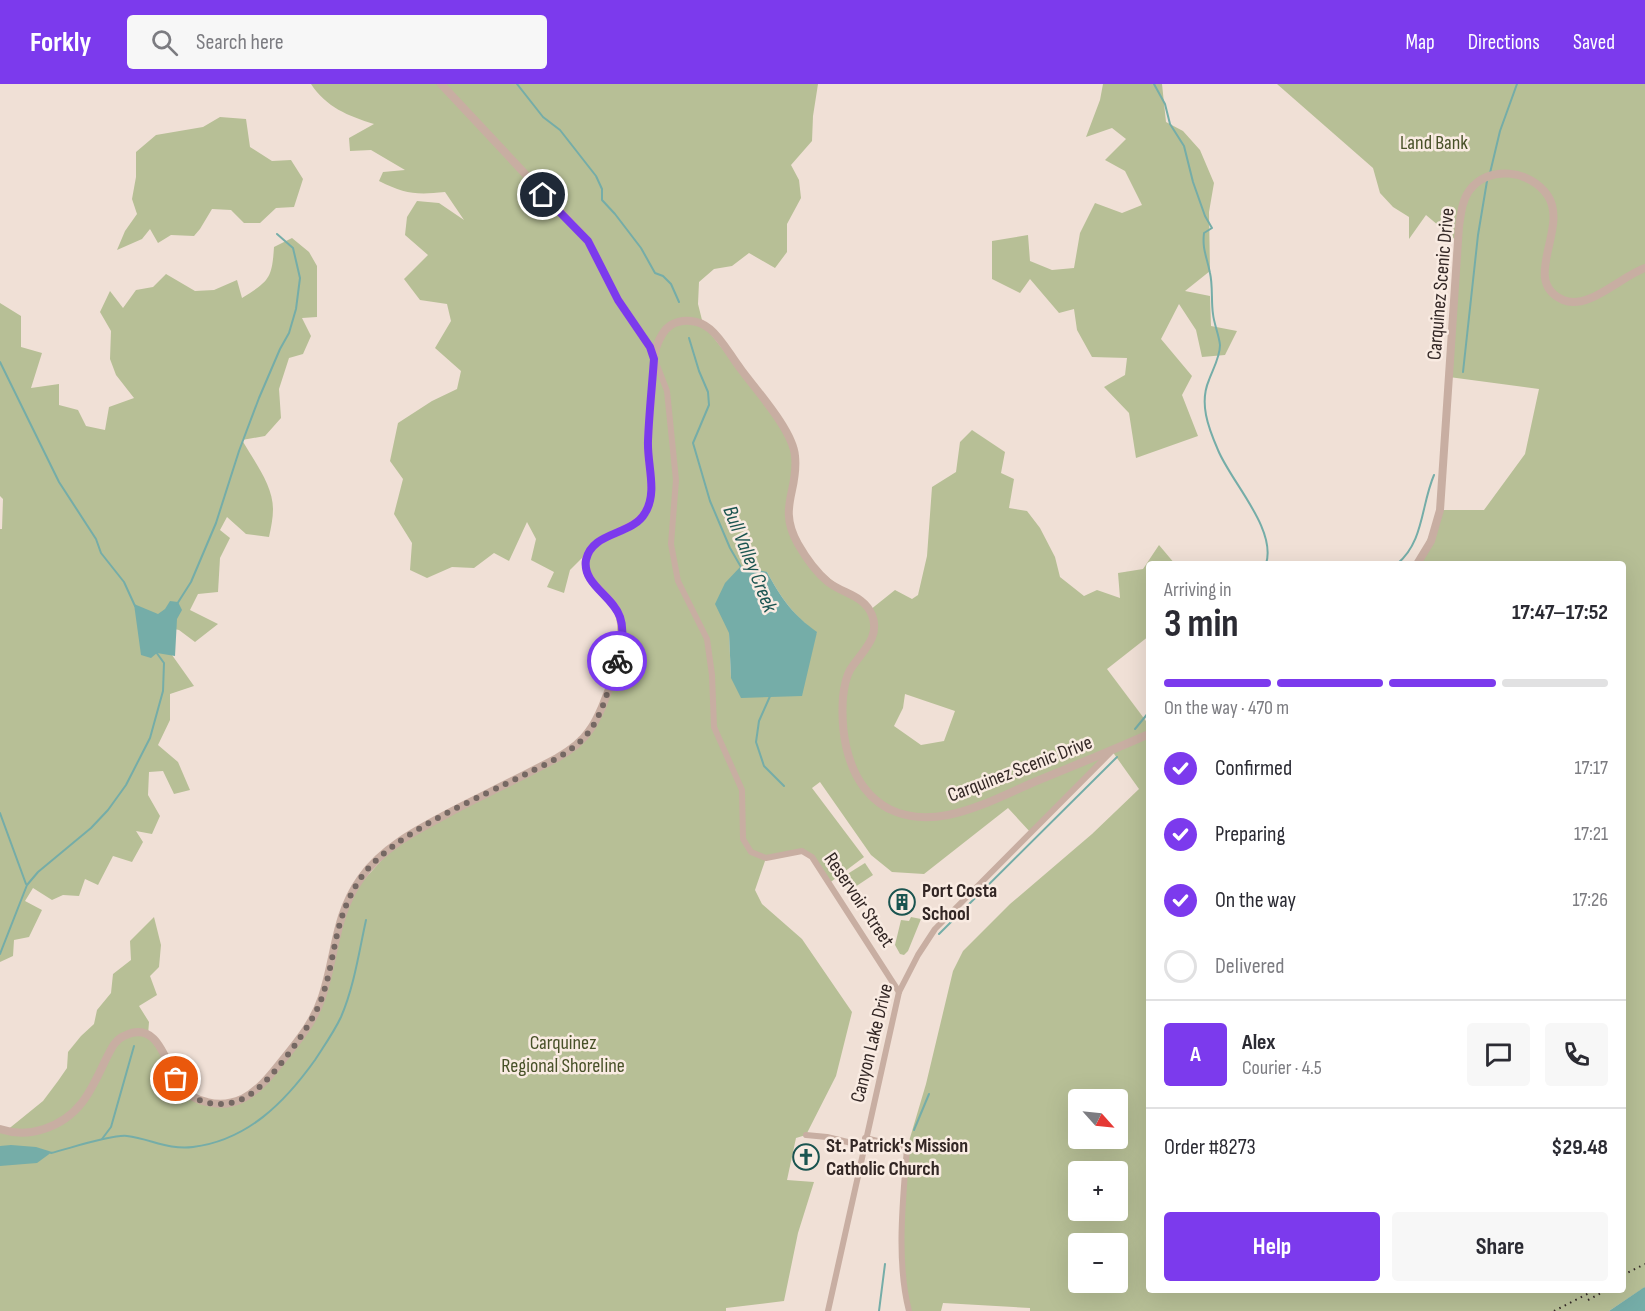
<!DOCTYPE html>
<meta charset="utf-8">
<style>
:root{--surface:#fff;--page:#f7f7f7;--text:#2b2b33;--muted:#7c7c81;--line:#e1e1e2;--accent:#7c3aed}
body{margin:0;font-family:"Sofia Sans Condensed",sans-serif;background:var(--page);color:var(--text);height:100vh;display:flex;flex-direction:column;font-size:22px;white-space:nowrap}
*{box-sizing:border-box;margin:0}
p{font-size:20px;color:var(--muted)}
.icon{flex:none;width:33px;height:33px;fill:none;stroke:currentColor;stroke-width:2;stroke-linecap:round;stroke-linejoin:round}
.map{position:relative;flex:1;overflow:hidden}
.details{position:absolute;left:1146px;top:477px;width:480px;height:732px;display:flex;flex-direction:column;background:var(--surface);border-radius:6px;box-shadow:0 6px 24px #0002}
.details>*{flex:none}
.needle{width:39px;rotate:117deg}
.tools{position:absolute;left:1068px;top:1005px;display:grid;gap:12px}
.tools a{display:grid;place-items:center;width:60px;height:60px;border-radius:6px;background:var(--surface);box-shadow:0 6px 24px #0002;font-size:30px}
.pin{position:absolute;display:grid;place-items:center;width:51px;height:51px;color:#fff;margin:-26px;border:3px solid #fff;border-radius:50%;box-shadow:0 2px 6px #0007}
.courier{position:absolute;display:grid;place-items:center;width:60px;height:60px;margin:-30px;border:4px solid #7c3aed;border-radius:50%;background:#fff;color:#222;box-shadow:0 2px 8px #0007}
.head em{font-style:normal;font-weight:700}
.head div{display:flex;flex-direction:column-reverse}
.head{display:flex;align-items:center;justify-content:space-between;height:102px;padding:0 18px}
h1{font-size:39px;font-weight:700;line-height:45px}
.bar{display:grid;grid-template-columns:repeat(4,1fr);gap:9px 6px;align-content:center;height:72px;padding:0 18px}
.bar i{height:8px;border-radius:4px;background:var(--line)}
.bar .selected{background:var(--accent)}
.bar p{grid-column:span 4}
.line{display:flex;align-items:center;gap:15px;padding:0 18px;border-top:2px solid var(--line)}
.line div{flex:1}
.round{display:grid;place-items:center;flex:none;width:63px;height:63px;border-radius:6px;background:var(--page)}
ol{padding:0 18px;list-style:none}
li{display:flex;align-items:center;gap:18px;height:66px}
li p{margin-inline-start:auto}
li .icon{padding:6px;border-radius:50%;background:var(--accent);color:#fff;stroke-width:4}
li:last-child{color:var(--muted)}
li i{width:33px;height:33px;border:3px solid var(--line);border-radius:50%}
.button{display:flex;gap:12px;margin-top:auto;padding:12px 18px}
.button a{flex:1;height:69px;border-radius:6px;background:var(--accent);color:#fff;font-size:24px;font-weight:700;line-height:69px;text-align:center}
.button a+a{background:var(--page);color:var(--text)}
header{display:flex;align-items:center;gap:36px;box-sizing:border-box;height:84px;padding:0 30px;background:var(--accent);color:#fff}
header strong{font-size:28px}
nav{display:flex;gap:33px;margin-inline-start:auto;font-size:21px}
.search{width:420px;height:54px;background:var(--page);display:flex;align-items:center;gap:15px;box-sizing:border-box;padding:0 21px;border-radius:6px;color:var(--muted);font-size:22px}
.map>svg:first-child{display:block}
.green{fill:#b7bf96;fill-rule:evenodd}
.water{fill:#75ada8}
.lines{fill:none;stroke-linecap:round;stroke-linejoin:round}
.stream{stroke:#75ada8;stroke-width:2}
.minor{stroke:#c8aea2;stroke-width:6}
.tertiary{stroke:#c8aea2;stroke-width:8}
.rail{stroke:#332725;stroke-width:2;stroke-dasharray:1.5 4.5;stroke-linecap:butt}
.done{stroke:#756863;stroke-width:6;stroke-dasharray:0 10.8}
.route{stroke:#7c3aed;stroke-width:8}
.labels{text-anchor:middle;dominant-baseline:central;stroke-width:5;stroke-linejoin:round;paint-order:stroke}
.park-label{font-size:20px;fill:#485128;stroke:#f9ebe2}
.street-label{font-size:20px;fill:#332725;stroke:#f9ebe2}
.poi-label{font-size:20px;font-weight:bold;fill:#332725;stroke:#f9ebe2;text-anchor:start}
.water-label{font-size:21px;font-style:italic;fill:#1a5450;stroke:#f9ebe2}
</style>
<header>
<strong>Forkly</strong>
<div class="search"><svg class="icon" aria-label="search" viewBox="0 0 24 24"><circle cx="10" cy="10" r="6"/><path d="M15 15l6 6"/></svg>Search here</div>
<nav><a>Map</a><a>Directions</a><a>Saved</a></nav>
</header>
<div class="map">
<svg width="1645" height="1227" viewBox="0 0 1645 1227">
<rect width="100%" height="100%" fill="#f0e0d6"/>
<g class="green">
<path d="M311,0H818L813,32L812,57L791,81L799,96L801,114L787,140V168L775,184L749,169L732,182L714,185L699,198L698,220L703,240L782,341L795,367L788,435L811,480L870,526L895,506L912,515L918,511L927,472L932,403L956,388L960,358L972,346L1005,368L1001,389L1014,395L1009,424L1027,427L1040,444L1055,473L1060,493L1084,512L1097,506L1120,514L1118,489L1143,485L1159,461L1175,480H1149V552L1107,585L1149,641V1206H1623V480H1417L1440,426H1484L1525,370L1539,305L1449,293L1458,158L1426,131L1409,155V133L1393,123L1380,109L1373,84L1277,0H1645V1203L1609,1227H1030V1224L943,1219L941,1227H909L902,1167L907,1064L926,1000L953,887L963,867L1010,820L1092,750L1139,705L1112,667L1031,749L1008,724L924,790L892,788L871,771L820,698L812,704L864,773L828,800L812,773L803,767L766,774L755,806L762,820L802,855L852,928L836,992L806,1051L796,1054L787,1096L814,1098L798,1149L784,1217L726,1224V1227H0V1045L6,1047L43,1017L58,997L67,984L68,968L81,952L94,940L97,926L111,909L113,890L131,876L130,857L154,833L161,861L159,883L150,892L157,911L139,922L149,938L148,951L186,1008L220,1020L252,1009L313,935L353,808L397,759L557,674L586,652L613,590L620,533L589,494L590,466L570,486L564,509L547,503L554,488L531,476L536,455L527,438L509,477L494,469L474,484L452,483L427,494L410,486L412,459L394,430L403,395L390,377L398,339L432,317L457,305L461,287L435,264L451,237L447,220L420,216L404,195L428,171L405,151L407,133L417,117L439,119L464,136L445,108C416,111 405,110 379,97L383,88L405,86L371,66L350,67L349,54L374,40C348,32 326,23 311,0ZM767,488C781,514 793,531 817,549L731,594L729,549ZM905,610L955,627L944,657L921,661L894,642L903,624ZM1078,1016H1118V1054H1078ZM1078,1088H1118V1126H1078ZM1078,1160H1118V1198H1078Z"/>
<path d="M1103,0H1162L1166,38L1183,47L1200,66L1214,99L1209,128L1210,187L1185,207L1210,212L1211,242L1237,247L1225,271L1202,273L1196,246L1179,220L1161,255L1192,292L1182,311L1198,352L1136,374L1129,329L1104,303L1125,291L1127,274L1092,273L1077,246L1074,225L1059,229L1030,195L1020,209L992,195V157L1028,151L1030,177L1052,186L1074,184L1080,149L1095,119L1122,129L1142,121L1125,87L1105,76L1126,55L1112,44L1086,53L1100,16Z"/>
<path d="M220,33L246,35L250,63L272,77L291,76L303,95L294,123L276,124L260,139H244L231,126L212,125L200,145L194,152L171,151L158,159L150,145L142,155L117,166L125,147L137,130L132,115L136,93V68L156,51L203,43Z"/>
<path d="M292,154L309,168L317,182V233L302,234L311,252L303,270L289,274L279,305L281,334L265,352L242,356C254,377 273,401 273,425C273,434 271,444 269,453L246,450L227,433L220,446L230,454L220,474L218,508L198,510L190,526L218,540L195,558L179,546L150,540L194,602L170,610V636L158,661L178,678L190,706L174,710L163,687L149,688L148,711L160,732L152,750L136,747L143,758L132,778L113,772L98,801L85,795L79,812L63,811L52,816L33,804L25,817L42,826L29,853L14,856L13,872L0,878V445H2L3,415L0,412V219L21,232V263L42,269L31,304L59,300V321L78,326L86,342L105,346L109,323L134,314L116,291L110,275L111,247L100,228L110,207L123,224L136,206L153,203L166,190L195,207L214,206L237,196L242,214C269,197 272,195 274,163Z"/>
<path d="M865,779L873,791L849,807L841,794Z"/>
<path d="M911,833L921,835L908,867L904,871L900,870L895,861L901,836L909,837Z"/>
</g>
<g class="water">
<path d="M741,482L767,488C781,514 793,531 817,548L802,612L741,614L731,594L729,549L715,520L725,499Z"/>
<path d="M170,517L178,518L182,526L177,535L175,572L157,569L151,574L141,571L134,520L158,530L165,525Z"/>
<path d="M11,1061L36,1063L52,1068L37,1079L0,1082V1062Z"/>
<path d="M1645,1203V1227H1609L1643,1204Z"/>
</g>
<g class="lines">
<g class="stream">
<path d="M517,0L543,33L560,46L596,92L602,105V116L615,130L641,164L655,189L663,192L671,200L679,218"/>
<path d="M1154,0L1165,20L1170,40L1184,62L1193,98L1205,132L1212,144L1204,149C1202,166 1207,173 1210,189C1213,202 1211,217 1213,230C1214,240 1219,251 1220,261C1220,273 1213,285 1209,296C1199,319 1208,343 1218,366C1231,398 1277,445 1266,480"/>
<path d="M1490,89L1500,47L1517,0"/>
<path d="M689,254L699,287L708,308L709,321L693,359L710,417L730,464L741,483"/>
<path d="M0,278L59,398L96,455L101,469L124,498L135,522"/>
<path d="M1463,288L1478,151L1487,97"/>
<path d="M1397,480C1424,458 1421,421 1434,391"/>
<path d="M177,520L191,498L216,439L239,367L259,314L280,265L289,249L296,225L300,194L293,164L277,150"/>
<path d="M771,610L759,637L756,658L764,682L784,702"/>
<path d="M1135,645L1149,628"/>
<path d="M0,729L26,800"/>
<path d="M939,850L1117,673"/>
<path d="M0,870L27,801L38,788L91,744L108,726L126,701L150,654L163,607L164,579L156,568"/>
<path d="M914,1046L929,1010"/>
<path d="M102,1055L111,1043L134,962"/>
<path d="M51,1069C68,1065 112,1050 127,1052C151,1055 168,1066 193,1063C248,1056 285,1018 315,976C324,962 334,948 341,933C354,903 359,868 366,836"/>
<path d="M879,1227L885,1180"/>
</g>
<g class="minor">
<path d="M655,276L667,307L676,396L671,460L678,497L707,555L712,591L714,643L742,706L743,755L751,768L766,774L802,767L812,773L899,908"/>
<path d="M806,1051L827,1053L864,1062"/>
<path d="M865,1054L907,1064C903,1115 896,1177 909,1227"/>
<path d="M828,1227L899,908L918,871L935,845L1110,669"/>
</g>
<g class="tertiary">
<path d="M441,0L588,157L618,216L650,263L654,275"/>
<path d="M1417,480L1431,457L1440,426L1459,142C1461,130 1462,117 1469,107C1488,80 1531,86 1548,112C1569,145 1520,197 1563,216C1588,227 1621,192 1645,184"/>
<path d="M0,1045C15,1050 29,1050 44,1045C79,1034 91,1007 105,977C110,968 114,956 124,952C160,934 166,983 180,1002C187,1010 196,1016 207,1018C218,1021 231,1020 242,1015C258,1007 270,992 281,978C297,958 314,938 322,913C336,871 334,832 361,794C385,760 425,742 460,723C492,707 525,691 557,674C569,667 581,659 589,647C605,626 630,553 618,528C610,510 583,499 586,476C592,443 646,455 651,411C652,397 649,383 648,369C647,348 650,327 652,306C653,292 653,278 656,264C659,255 663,246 671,241C683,234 699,236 710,245C722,255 730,271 740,284C755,305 793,346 795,372C799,407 777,423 798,460C806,474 816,488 828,498C843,510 864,511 872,531C881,554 861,568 850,586C845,595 844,604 843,613C838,682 869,746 948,731C979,725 1010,708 1039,696C1076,681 1113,666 1149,650"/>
</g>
<g class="rail">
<path d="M1623,1191L1645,1180"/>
<path d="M1588,1216L1607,1206"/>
<path d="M1554,1227L1595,1206"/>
</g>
</g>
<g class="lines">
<path class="done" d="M176,995C186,1011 202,1021 221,1020C232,1020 242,1016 251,1010C273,995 312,941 321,916C337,872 332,838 360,795C390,750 479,714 528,689C550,678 576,667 591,645C604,626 610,599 617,577"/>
<path class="route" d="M543,111L588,157L618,216L650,263L654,275C652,303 649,330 648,357C647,381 658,408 645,429C632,452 592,447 586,476C582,500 613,512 620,533C625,547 621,563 617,577"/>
</g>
<defs>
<g id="building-ring" transform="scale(1.35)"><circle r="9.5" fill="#f9ebe2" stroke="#1a5450" stroke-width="1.5"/><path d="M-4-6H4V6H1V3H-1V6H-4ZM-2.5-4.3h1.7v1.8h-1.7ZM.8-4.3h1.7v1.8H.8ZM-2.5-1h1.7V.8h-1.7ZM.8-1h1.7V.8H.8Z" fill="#1a5450"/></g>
<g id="church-ring" transform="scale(1.35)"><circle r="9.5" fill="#f9ebe2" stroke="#1a5450" stroke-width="1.5"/><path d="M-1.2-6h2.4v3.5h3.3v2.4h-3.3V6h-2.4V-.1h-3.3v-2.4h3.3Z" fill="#1a5450"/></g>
</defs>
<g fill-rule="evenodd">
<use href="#building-ring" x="902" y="818"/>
<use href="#church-ring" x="806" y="1073"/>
</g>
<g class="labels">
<g class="park-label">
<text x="1434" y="59">Land Bank</text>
<text x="563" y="959">Carquinez<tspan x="563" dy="23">Regional Shoreline</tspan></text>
</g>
<g class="street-label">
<text transform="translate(1441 200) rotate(-85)">Carquinez Scenic Drive</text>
<text transform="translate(1020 685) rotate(-21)">Carquinez Scenic Drive</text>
<text transform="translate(859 816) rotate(56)">Reservoir Street</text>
<text transform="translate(872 959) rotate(-76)">Canyon Lake Drive</text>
</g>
<g class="poi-label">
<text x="922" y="807">Port Costa<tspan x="922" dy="23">School</tspan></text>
<text x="826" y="1062">St. Patrick's Mission<tspan x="826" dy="23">Catholic Church</tspan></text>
</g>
<g class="water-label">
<text transform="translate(750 475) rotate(68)">Bull Valley Creek</text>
</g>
</g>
</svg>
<div class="tools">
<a><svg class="needle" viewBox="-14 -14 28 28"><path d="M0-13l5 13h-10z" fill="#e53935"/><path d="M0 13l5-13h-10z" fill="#7c7c81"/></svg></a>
<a>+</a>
<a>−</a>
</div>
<div class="pin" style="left:176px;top:995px;background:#ea580c"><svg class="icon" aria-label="bag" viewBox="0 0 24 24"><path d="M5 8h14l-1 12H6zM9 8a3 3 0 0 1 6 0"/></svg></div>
<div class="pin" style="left:543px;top:111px;background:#1f2937"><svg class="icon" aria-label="home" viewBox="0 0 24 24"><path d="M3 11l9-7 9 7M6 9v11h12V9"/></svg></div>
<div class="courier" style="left:617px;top:577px"><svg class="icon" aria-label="bike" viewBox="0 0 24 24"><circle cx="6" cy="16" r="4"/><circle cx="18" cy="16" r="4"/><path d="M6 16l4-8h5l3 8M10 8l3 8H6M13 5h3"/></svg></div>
<section class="details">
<div class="head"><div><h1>3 min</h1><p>Arriving in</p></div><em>17:47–17:52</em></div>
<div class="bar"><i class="selected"></i><i class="selected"></i><i class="selected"></i><i></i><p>On the way · 470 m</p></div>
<ol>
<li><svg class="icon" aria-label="check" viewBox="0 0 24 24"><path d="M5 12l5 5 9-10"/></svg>Confirmed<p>17:17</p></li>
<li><svg class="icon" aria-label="check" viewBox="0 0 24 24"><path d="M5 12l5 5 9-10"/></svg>Preparing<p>17:21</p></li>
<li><svg class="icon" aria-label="check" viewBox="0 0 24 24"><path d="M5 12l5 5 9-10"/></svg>On the way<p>17:26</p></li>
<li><i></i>Delivered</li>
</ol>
<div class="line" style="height:108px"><b class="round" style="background:var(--accent);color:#fff">A</b><div><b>Alex</b><p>Courier · 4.5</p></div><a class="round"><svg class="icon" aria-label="chat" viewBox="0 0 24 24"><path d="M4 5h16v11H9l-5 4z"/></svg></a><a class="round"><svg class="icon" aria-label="phone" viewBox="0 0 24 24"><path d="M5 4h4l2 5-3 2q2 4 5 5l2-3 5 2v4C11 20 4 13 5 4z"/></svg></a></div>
<div class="line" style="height:78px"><div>Order #8273</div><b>$29.48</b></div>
<div class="button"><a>Help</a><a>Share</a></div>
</section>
</div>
